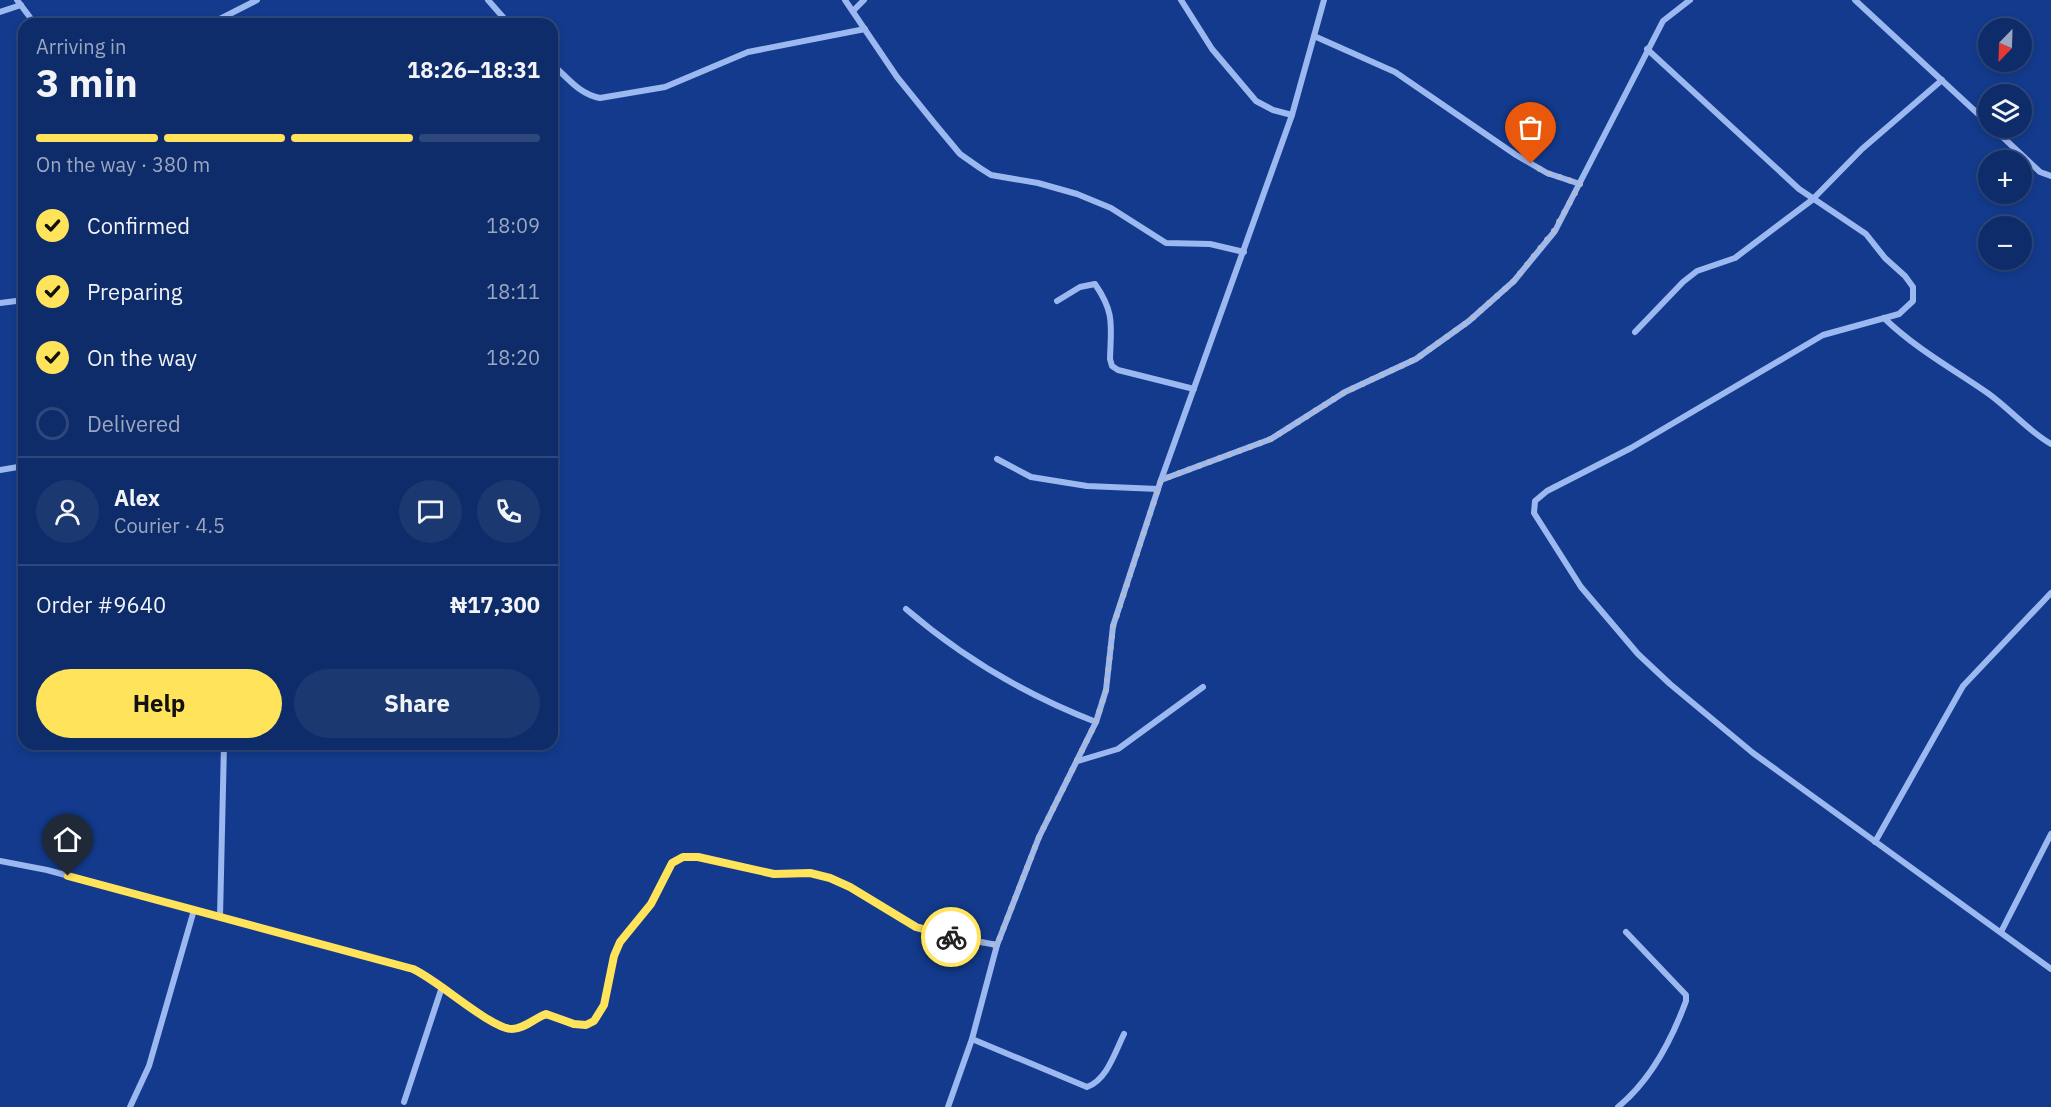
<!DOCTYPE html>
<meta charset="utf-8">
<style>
:root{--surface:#0e2c69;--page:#1c3871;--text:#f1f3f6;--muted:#9ba7c0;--line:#2e487d;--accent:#ffe35b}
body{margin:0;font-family:"IBM Plex Sans",sans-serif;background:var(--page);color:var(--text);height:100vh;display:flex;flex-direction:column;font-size:22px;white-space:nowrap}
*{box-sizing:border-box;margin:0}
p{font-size:20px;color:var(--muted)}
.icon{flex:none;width:33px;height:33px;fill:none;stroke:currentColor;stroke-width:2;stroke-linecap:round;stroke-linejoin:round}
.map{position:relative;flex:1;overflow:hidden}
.sheet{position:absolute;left:18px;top:18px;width:540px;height:732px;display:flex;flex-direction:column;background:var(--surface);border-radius:18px;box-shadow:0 3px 9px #0003,0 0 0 2px var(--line)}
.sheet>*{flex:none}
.needle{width:39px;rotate:203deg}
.tools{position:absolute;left:1978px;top:18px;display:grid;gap:12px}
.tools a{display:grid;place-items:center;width:54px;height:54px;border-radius:50%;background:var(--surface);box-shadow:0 3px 9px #0003,0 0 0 2px var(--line);font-size:30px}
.pin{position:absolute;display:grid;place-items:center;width:51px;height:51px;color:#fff;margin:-62px -26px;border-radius:50% 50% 50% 0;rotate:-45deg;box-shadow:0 0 6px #0007}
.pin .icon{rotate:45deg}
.courier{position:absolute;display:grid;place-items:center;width:60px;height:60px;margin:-30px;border:4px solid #ffe35b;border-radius:50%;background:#fff;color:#222;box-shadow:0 2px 8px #0007}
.head em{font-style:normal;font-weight:800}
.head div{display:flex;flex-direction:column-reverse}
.head{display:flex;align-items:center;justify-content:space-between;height:102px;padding:0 18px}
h1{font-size:39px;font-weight:800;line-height:45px}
.bar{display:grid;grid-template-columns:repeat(4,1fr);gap:9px 6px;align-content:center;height:72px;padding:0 18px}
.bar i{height:8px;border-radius:4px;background:var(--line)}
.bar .on{background:var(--accent)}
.bar p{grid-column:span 4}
.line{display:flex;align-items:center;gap:15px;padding:0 18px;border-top:2px solid var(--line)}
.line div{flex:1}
.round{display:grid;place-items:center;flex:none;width:63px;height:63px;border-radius:32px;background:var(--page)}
ol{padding:0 18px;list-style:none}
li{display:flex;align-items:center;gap:18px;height:66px}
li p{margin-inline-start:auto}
li .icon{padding:6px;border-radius:50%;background:var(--accent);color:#111;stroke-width:4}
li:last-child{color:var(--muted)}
li i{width:33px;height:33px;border:3px solid var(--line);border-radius:50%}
.primary-button{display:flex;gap:12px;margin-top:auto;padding:12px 18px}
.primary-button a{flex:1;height:69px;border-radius:36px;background:var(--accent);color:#111;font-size:24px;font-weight:800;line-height:69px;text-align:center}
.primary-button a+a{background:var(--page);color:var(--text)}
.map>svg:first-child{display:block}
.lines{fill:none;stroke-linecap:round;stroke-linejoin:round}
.street{stroke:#9cb8f0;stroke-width:6}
.done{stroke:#acbad7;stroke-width:6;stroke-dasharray:0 10.8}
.route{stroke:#ffe35b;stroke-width:8}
</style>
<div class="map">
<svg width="2051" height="1107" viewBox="0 0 2051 1107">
<rect width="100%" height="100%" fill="#133a8c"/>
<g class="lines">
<g class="street">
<path d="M17,0L35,24"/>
<path d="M488,0L509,24"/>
<path d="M845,0L897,77L935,124L960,154L980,168L991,175L1038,183L1077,194L1111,208L1166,243L1210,244L1244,252"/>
<path d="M1181,0L1212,49L1256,101L1273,110L1292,115"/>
<path d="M1855,0L1989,124"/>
<path d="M853,11L864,0"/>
<path d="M0,12L21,5"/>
<path d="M210,24L257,0"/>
<path d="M1314,36L1395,72L1516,155L1547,173L1580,184"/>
<path d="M1647,49L1799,189L1866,234L1885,258L1905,276L1913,287V301L1899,314L1823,335L1631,448L1547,491L1535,501L1534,513L1581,587L1638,654L1670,684L1753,753L2051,969"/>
<path d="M552,64C568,78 579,94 600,98L665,87L748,52L865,29"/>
<path d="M1993,128L2040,172L2051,176"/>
<path d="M1057,301L1080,287L1095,284C1115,313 1111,325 1110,359L1112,366L1118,370L1194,389"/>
<path d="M0,303L24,300"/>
<path d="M1884,318C1916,349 1953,369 1989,394C2011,410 2027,430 2051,444"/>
<path d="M1635,332L1683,282L1697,271L1735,258L1812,200L1862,149L1942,80"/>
<path d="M997,459L1031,477L1087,486L1158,489"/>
<path d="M0,470L24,466"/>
<path d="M1161,480L1271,439L1345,392L1416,359L1469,321L1514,281L1555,231L1663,21L1690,0"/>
<path d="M906,609C963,658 1026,695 1096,722"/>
<path d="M1078,761L1118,749L1203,687"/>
<path d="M1875,842L1963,686L2051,593"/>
<path d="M0,861L47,870L413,969C438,980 491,1029 512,1029C524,1029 535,1018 546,1014L574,1025H586L594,1021L604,1005L614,956L620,942L651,904L672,863L683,857H698L774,874L810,873L829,878L850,887L916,927L943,935L997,945"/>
<path d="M220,917L224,744"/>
<path d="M2001,932L2051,834"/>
<path d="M972,1039L1087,1087C1107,1080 1115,1052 1124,1034"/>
<path d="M404,1102L442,987"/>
<path d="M130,1107L149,1066L194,910"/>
<path d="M948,1107L972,1039L997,945L1039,837L1096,722L1106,690L1113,626L1161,480L1292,115L1324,0"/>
<path d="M1618,1107C1650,1081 1672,1039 1686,1001V995L1626,932"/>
</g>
</g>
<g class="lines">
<path class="done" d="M951,937L997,945L1039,837L1096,722L1106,690L1113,627L1161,480L1271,439L1345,392L1416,359L1469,321L1514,281L1554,231L1580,184L1547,173L1531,164"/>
<path class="route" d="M68,876L413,969C438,980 491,1029 512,1029C524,1029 535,1018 546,1014L574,1024L586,1025L594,1021L604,1005L614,956L620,942L651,904L672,863L683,857H698L774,874L810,873L830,878L850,887L916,927L951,937"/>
</g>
</svg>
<div class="tools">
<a><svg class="needle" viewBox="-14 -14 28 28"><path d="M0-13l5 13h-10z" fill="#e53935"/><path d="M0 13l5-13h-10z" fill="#9ba7c0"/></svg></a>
<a><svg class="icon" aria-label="layers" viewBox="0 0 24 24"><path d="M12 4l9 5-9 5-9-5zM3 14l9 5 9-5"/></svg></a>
<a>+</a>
<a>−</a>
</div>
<div class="pin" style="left:1531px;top:164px;background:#ea580c"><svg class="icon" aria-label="bag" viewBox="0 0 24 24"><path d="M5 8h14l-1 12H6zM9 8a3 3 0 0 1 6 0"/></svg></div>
<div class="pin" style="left:68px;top:876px;background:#1f2937"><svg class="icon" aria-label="home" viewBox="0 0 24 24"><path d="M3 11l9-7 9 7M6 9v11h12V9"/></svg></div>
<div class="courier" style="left:951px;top:937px"><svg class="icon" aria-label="bike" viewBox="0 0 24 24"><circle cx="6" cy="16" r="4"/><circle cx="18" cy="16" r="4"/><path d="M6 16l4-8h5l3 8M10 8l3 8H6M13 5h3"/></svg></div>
<section class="sheet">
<div class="head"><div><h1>3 min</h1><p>Arriving in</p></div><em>18:26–18:31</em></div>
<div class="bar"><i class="on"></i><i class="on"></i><i class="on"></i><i></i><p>On the way · 380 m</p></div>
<ol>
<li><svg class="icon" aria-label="check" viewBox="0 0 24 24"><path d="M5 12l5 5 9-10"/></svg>Confirmed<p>18:09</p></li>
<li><svg class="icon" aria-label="check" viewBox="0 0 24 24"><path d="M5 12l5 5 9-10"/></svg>Preparing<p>18:11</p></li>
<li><svg class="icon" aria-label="check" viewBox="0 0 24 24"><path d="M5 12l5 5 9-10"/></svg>On the way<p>18:20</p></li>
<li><i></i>Delivered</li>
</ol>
<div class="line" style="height:108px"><a class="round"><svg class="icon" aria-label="person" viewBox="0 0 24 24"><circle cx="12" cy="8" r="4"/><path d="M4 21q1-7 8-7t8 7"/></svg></a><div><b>Alex</b><p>Courier · 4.5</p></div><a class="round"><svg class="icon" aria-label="chat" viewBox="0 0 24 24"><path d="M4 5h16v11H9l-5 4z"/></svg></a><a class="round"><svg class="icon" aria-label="phone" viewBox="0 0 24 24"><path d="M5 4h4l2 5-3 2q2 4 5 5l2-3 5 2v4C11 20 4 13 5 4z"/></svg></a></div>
<div class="line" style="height:78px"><div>Order #9640</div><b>₦17,300</b></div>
<div class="primary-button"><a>Help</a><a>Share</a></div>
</section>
</div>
